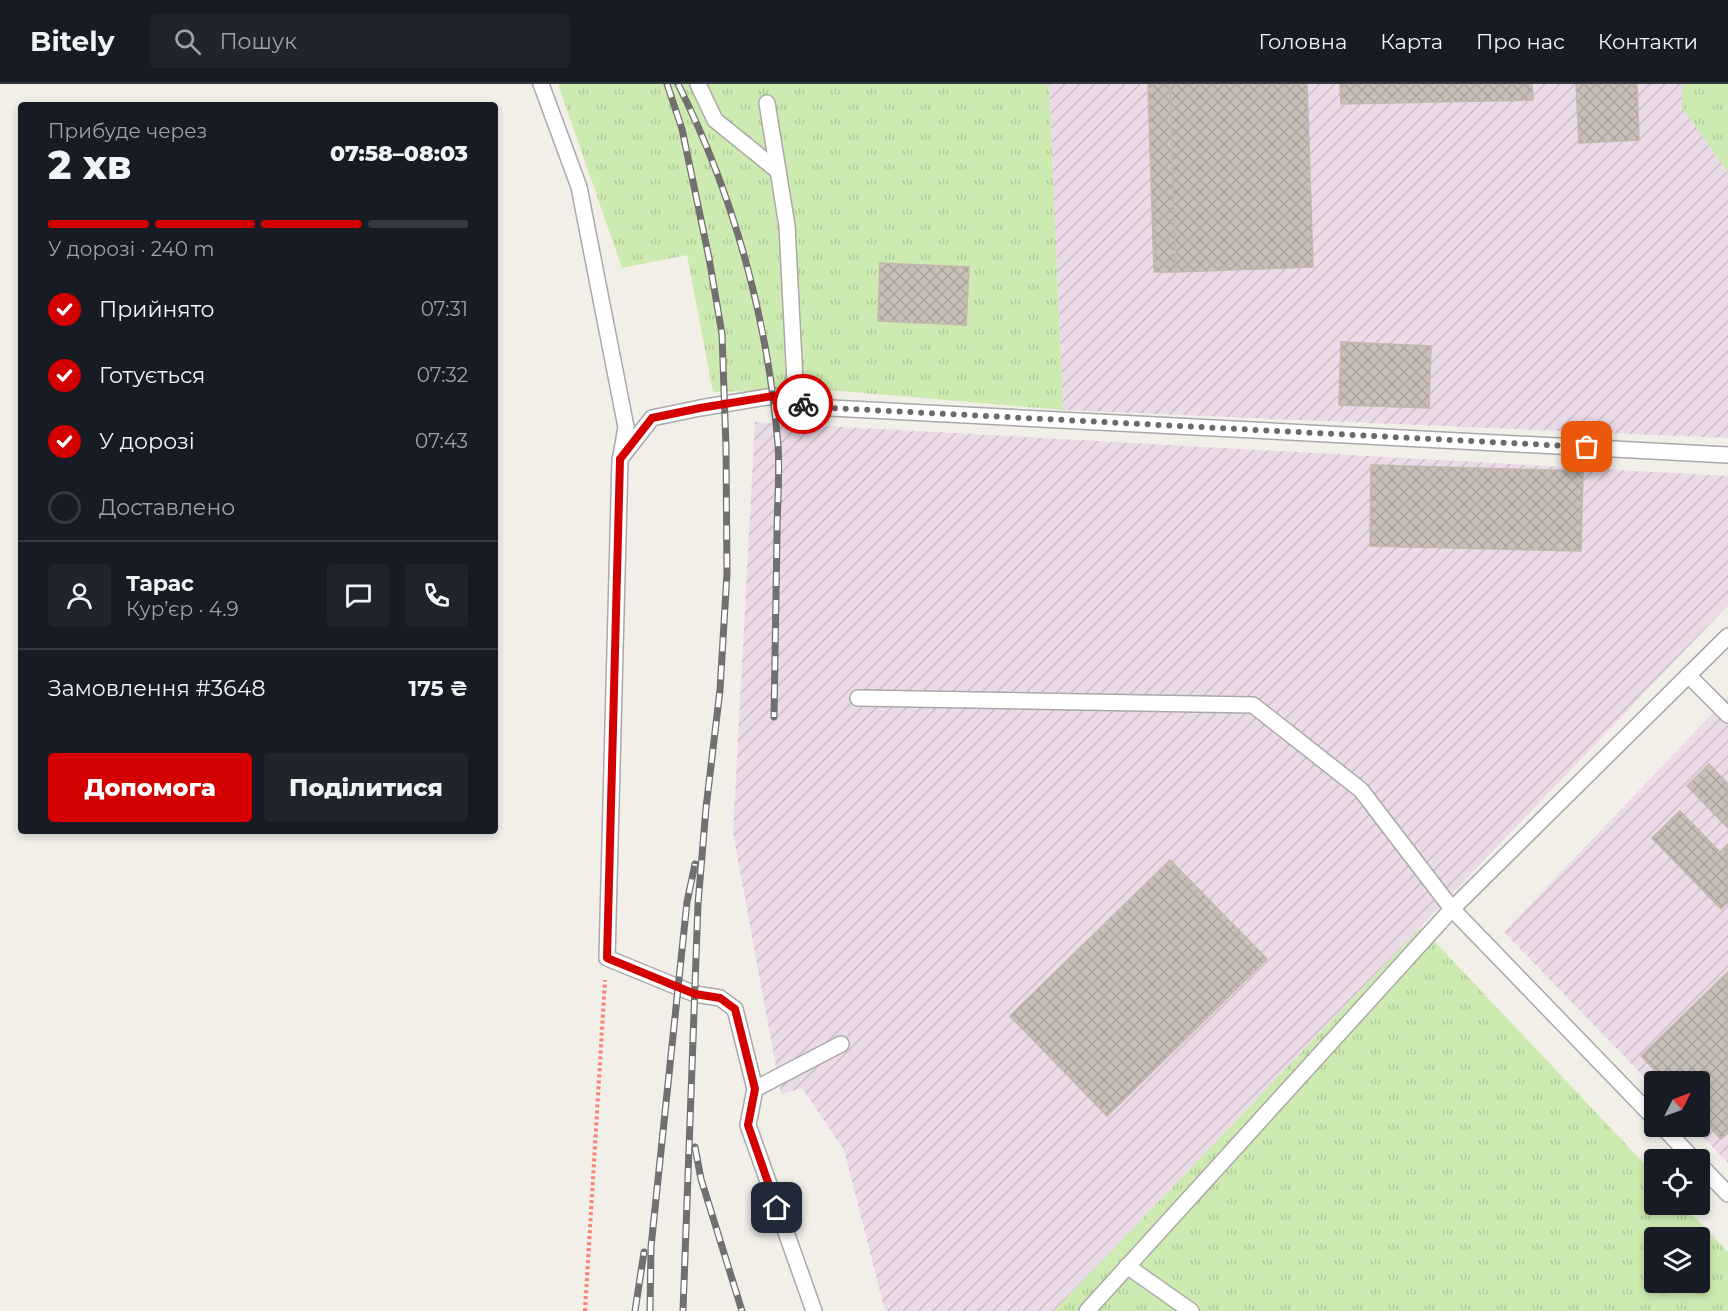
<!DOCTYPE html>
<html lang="uk">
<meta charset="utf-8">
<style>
:root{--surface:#171b24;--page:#20242c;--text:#f1f3f6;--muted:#9ea1a6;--line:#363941;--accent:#d40000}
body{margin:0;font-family:Montserrat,sans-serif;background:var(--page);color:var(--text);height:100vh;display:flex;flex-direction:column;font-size:22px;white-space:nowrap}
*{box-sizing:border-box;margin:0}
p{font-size:20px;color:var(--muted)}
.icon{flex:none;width:33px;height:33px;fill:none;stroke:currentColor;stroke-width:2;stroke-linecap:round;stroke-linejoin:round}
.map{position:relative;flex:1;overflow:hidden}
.sheet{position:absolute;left:18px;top:18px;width:480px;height:732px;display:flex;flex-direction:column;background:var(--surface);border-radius:6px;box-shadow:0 3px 9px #0003}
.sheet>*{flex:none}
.needle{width:39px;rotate:48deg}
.controls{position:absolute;left:1644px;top:987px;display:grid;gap:12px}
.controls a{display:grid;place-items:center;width:66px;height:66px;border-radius:6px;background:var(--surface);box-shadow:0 3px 9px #0003;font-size:30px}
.pin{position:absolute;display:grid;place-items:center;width:51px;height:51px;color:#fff;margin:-26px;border-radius:12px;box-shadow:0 3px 9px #0006}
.courier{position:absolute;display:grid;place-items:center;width:60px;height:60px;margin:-30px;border:4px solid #d40000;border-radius:50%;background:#fff;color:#222;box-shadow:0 2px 8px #0007}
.summary em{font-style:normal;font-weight:800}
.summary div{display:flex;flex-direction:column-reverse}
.summary{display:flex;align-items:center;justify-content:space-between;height:102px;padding:0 30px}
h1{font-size:39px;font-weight:800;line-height:45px}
.bar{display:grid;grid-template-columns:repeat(4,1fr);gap:9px 6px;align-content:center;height:72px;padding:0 30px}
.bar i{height:8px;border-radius:4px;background:var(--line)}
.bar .selected{background:var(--accent)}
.bar p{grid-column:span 4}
.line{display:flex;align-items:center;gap:15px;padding:0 30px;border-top:2px solid var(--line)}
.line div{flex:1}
.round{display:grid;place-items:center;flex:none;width:63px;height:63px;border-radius:6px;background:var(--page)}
ol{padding:0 30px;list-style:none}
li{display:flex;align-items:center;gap:18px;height:66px}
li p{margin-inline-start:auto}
li .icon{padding:6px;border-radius:50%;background:var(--accent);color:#fff;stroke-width:4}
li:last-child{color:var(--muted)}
li i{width:33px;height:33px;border:3px solid var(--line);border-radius:50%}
.button{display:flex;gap:12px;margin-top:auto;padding:12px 30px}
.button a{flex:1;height:69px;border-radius:6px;background:var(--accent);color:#fff;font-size:24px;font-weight:800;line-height:69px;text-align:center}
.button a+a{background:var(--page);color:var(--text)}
header{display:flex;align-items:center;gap:36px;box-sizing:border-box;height:84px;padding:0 30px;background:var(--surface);border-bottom:2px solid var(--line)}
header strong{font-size:28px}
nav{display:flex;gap:33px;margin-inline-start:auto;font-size:21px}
.search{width:420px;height:54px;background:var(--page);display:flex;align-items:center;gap:15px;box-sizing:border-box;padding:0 21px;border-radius:6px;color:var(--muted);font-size:22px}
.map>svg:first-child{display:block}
.industrial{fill:url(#industrial-furrows)}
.grass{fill:url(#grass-tufts);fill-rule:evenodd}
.building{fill:url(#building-cross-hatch);stroke:#c4b6ab;stroke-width:1.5}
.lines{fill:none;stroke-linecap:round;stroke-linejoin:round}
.service-casing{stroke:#a9a9a9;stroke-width:18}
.path{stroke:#fa8072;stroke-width:4;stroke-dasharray:3 3;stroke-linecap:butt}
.service{stroke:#fff;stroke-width:15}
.rail-casing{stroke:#707070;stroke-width:7}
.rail{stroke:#fff;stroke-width:4.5;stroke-dasharray:14;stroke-linecap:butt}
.done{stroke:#6b6a68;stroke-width:6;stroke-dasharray:0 10.8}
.route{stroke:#d40000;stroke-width:8}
</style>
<header>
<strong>Bitely</strong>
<div class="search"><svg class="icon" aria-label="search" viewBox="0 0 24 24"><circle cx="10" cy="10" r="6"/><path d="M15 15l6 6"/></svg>Пошук</div>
<nav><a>Головна</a><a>Карта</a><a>Про нас</a><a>Контакти</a></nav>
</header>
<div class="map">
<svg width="1728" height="1227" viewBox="0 0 1728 1227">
<defs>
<pattern id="industrial-furrows" width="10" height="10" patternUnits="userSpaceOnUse" patternTransform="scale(1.5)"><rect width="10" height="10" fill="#ebdbe8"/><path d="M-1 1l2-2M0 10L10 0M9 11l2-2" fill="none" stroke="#c9bcc7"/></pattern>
<pattern id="grass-tufts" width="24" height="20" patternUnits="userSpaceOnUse" patternTransform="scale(1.5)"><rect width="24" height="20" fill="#cdebb0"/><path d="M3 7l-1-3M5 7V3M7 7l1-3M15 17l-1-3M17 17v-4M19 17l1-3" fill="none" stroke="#b0c997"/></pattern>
<pattern id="building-cross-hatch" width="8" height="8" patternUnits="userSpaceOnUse" patternTransform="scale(1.5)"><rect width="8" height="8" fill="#c7bfb8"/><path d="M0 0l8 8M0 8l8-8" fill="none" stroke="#aba49e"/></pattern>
</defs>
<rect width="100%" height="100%" fill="#f2efe9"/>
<g class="industrial">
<path d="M1049,0H1682L1683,24L1728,88V354L1063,326Z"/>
<path d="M755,338L1728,392V521L1054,1227H885L844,1066L802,1004L781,1010L733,749Z"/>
<path d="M1728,613V1079L1693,1043L1700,1042V998H1654V1003L1504,848Z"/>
</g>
<g class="grass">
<path d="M558,0H1049L1063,326L817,305L713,308L687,171L622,184Z"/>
<path d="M1682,0H1728V88L1682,24Z"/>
<path d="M1421,843L1654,1090V1120L1683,1121L1728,1168V1227H1054ZM1654,1154H1700V1198H1654Z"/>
</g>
<g class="building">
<path d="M1148,0H1170L1176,188H1154Z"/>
<path d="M1170,0H1307L1313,183L1176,188Z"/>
<path d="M1340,0H1532L1533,16L1341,20Z"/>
<path d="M1576,0H1637L1639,56L1579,59Z"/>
<path d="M880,179L969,183L966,241L878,237Z"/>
<path d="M1341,258L1431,262L1429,324L1339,321Z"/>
<path d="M1371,381L1583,387L1581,467L1370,462Z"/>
<path d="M1709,680L1728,700V744L1687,702Z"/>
<path d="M1680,727L1720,768L1728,760V820L1727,819L1721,825L1652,754Z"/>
<path d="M1170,776L1267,875L1107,1032L1010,932Z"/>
<path d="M1728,888V1049L1721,1055L1700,1033V998H1666L1641,972Z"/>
</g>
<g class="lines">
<g class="service-casing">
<g id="service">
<path d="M541,0L579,103L626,343L621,372"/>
<path d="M698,0L715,36L778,87"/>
<path d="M767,19L787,142L796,318"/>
<path d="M1688,591L1728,631"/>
<path d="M858,614L1253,621L1361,706L1452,825L1654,1034"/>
<path d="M755,1005L735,925L720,914L695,910L607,874L620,375L652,334L700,324L773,312L812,323L1728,371"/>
<path d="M1662,1042L1694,1076"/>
<path d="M1700,1081L1728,1110"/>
<path d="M1127,1182L1191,1227"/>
<path d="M814,1227L748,1041L755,1005L841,960"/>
<path d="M1087,1227L1452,825L1728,552"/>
</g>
</g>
<path class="path" d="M585,1227L605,896"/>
<use href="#service" class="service"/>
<g class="rail-casing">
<g id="rail">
<path d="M667,0L682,45L709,174L722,250L726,363L727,489L720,606L706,724L698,820L683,1227"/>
<path d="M678,0C734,112 768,236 778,361C780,391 777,422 777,452C776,512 775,573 774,633"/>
<path d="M695,1063L701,1095L742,1227"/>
<path d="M635,1227L644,1168"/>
<path d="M650,1227L651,1163L687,818L695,780"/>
</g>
</g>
<use href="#rail" class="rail"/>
</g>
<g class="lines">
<path class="done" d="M803,320L812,323L1587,363"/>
<path class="route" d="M777,1124L748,1041L755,1005L735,925L720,914L695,910L607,874L620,375L652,334L700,324L773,312L803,320"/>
</g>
</svg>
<div class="controls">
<a><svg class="needle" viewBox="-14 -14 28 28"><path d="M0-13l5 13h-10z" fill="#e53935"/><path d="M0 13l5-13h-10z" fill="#9ea1a6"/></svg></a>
<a><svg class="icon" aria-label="locate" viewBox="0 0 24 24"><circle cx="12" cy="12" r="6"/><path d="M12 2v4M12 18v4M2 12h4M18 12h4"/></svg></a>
<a><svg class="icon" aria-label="layers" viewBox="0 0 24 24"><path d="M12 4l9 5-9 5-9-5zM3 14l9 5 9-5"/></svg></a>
</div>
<div class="pin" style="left:1587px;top:363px;background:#ea580c"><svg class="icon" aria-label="bag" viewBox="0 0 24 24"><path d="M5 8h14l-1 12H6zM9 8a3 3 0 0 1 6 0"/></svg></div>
<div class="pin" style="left:777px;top:1124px;background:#1f2937"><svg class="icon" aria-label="home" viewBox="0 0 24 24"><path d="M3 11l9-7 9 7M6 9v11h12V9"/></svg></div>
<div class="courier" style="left:803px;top:320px"><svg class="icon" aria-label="bike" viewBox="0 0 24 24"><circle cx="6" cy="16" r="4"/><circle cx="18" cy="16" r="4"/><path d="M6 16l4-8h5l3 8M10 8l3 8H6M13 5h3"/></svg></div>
<section class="sheet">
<div class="summary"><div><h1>2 хв</h1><p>Прибуде через</p></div><em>07:58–08:03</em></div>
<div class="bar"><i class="selected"></i><i class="selected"></i><i class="selected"></i><i></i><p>У дорозі · 240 m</p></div>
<ol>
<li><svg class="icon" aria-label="check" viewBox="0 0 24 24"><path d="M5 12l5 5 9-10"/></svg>Прийнято<p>07:31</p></li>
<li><svg class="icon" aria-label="check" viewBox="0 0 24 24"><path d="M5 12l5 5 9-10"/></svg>Готується<p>07:32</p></li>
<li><svg class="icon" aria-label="check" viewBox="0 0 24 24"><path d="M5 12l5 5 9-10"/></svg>У дорозі<p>07:43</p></li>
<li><i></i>Доставлено</li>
</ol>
<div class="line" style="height:108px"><a class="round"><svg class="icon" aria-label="person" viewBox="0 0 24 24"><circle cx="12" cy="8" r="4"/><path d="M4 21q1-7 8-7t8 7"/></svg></a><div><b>Тарас</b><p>Кур’єр · 4.9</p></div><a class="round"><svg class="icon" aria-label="chat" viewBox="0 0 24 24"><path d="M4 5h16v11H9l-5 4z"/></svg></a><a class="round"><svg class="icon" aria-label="phone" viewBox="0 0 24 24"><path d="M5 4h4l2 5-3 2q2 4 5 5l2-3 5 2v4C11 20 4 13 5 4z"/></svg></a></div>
<div class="line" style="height:78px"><div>Замовлення #3648</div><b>175 ₴</b></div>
<div class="button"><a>Допомога</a><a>Поділитися</a></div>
</section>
</div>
